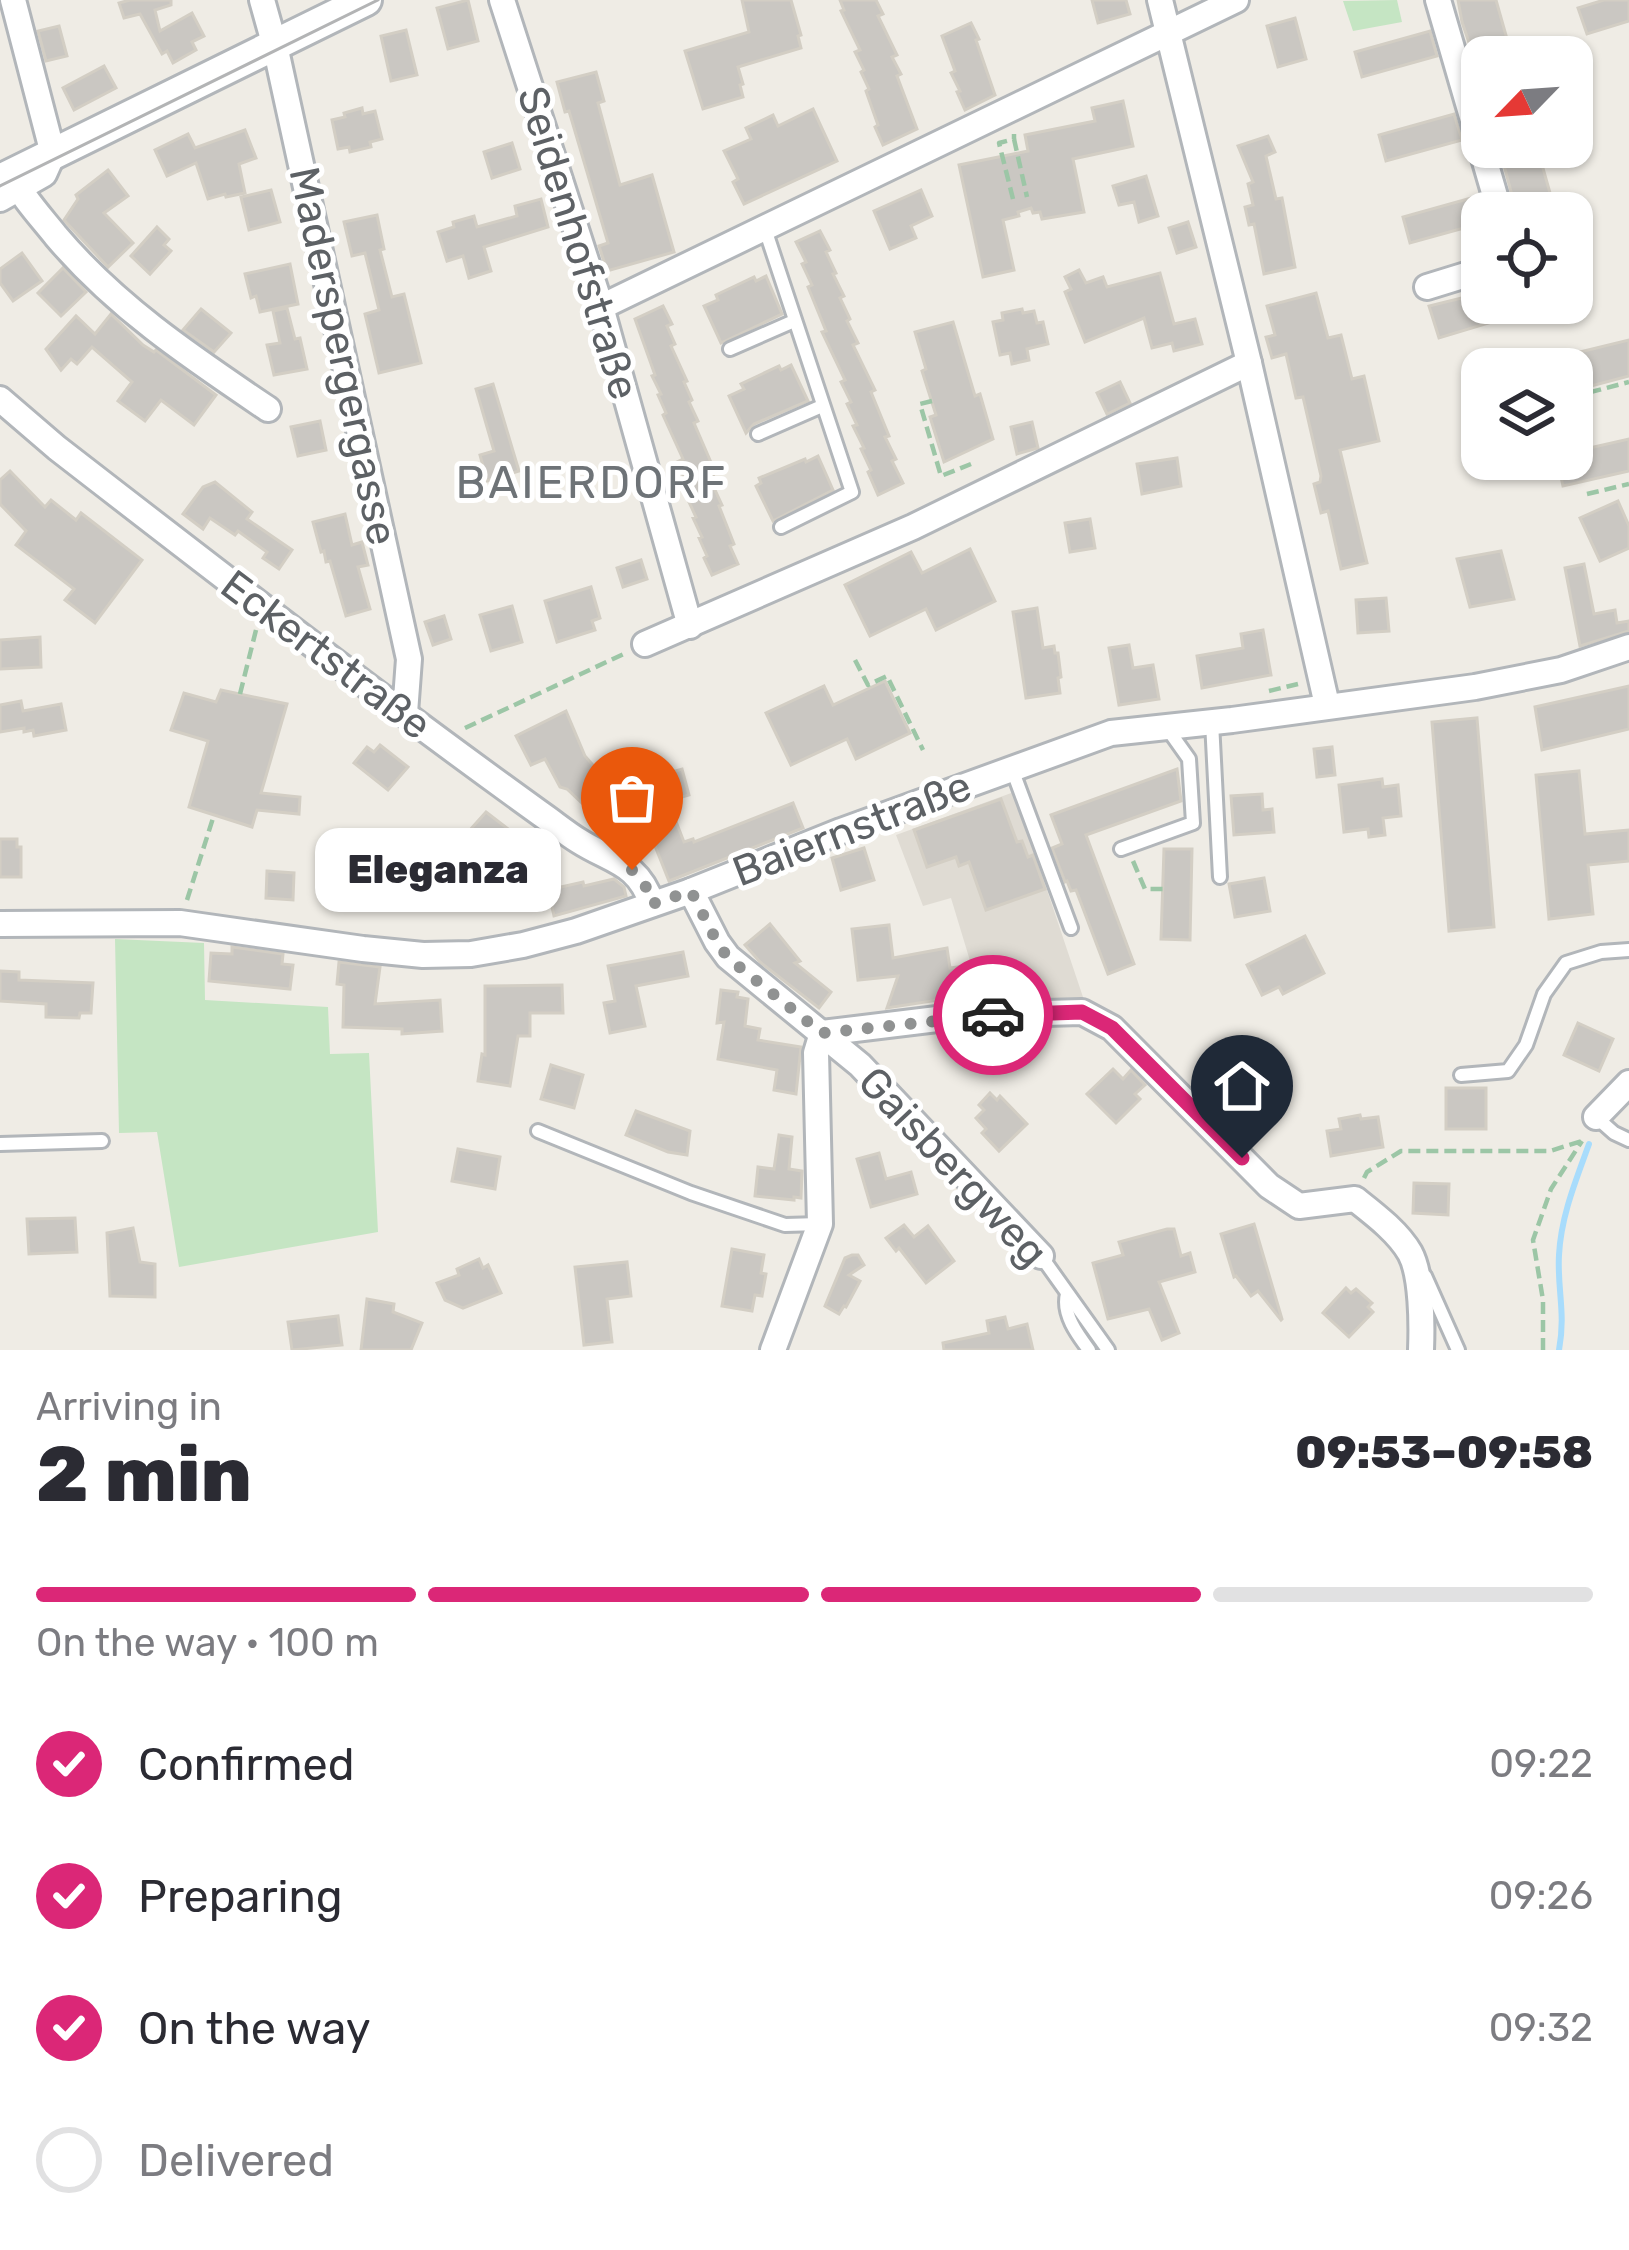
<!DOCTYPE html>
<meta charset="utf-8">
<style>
:root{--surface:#fff;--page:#f7f7f7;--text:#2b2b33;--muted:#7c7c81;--line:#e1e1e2;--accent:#db2777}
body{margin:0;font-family:Rubik,sans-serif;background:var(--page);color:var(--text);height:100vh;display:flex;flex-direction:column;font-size:45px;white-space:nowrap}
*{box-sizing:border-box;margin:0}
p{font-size:39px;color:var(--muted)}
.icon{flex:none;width:66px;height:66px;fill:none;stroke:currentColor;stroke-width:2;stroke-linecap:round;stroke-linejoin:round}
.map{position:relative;height:1350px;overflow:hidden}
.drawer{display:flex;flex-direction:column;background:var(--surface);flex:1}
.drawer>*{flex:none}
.needle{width:78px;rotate:245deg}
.buttons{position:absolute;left:1461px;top:36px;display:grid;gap:24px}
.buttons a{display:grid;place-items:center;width:132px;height:132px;border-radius:24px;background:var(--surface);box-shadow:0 3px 9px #0004;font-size:60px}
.pin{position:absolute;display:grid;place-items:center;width:102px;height:102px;color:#fff;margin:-123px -51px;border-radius:50% 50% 50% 0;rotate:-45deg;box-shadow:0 0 12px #0007}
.pin .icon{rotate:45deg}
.courier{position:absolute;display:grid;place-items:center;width:120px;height:120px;margin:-60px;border:9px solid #db2777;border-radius:50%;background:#fff;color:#222;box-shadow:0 3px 15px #0007}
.bubble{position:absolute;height:84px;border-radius:24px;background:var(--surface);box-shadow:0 3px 9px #0004;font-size:39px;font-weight:800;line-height:84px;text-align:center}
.summary em{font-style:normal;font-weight:800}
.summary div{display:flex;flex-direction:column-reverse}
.summary{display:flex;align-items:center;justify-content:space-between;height:204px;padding:0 36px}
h1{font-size:78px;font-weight:800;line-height:90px}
.bar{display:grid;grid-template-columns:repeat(4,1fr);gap:18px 12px;align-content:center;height:144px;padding:0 36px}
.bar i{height:15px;border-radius:9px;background:var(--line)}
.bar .active{background:var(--accent)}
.bar p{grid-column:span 4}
ol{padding:0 36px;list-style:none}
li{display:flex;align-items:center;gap:36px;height:132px}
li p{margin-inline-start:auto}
li .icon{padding:12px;border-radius:50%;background:var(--accent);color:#fff;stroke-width:4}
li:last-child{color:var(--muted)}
li i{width:66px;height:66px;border:6px solid var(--line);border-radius:50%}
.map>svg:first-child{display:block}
.education{fill:#dfdbd3}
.green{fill:#c5e5c3}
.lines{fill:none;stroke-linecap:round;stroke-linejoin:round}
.stream{stroke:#a8dcfc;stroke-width:6}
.building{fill:#cac7c2;stroke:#d3cec4;stroke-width:3}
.service-casing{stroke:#b2b6ba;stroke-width:18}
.minor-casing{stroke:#b2b6ba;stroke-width:30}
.tertiary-casing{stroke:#b2b6ba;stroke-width:36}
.path{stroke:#9cc6a6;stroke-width:4.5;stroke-dasharray:12 6;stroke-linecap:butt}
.service{stroke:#fff;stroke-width:12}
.minor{stroke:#fff;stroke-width:24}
.tertiary{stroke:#fff;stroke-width:30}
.tram{stroke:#b3b4b5;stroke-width:3}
.done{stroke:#909292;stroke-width:12;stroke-dasharray:0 21.6}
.route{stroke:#db2777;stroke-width:15}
.labels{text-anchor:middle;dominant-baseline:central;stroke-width:10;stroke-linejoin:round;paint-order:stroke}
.street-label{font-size:42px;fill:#5d6165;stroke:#fff}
.neighbourhood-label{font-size:45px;letter-spacing:3px;fill:#6e7377;stroke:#fff}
</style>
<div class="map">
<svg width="1629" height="1350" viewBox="0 0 1629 1350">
<rect width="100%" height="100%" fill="#efece5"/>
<path class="education" d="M1014,792L1084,1000L1018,1012L984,1007L951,898L923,906L896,835Z"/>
<g class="green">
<path d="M1397,0L1402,22L1353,31L1343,1Z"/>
<path d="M115,939L204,943L205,1000L328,1007L330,1054L369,1053L378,1232L179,1267L157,1132L119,1133Z"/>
</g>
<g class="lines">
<path class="stream" d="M1559,1350C1566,1313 1557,1289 1559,1255C1561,1216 1576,1180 1589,1144"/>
</g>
<g class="building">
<path d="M130,0H171V5L155,10L160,31L192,13L204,36L192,42L196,50L173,63L167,51L162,54L140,14L124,18L119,3Z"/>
<path d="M468,0L478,41L448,49L437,8Z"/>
<path d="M742,0H791L801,35L798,36L801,48L738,67L743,84L740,85L743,97L703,109L685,51L749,32Z"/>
<path d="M840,0H876L883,14L878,16L897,55L892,57L901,74L897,76L917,129L883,145L875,127L878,125L866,91L869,89L861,72L864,70L855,52L860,50L841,11L844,10Z"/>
<path d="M1092,0H1126L1130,14L1098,23Z"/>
<path d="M1458,0H1496L1511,53L1498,57H1474L1462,22Z"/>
<path d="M1604,0H1629V21L1587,34L1578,8Z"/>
<path d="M1295,18L1306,59L1278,67L1267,26Z"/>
<path d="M971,23L979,39L976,40L995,95L965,110L957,92L960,91L951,73L955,71L942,36Z"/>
<path d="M59,26L67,56L46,61L38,31Z"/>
<path d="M406,30L417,75L391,81L381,36Z"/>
<path d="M1430,31L1437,56L1362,77L1355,52Z"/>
<path d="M104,66L116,88L74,110L63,88Z"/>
<path d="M596,72L604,101L598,103L620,185L652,175L674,252L607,271L599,246L608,243L569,111L565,112L557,82Z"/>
<path d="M1123,101L1133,146L1073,159L1084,212L1042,219L1040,212L1033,213L1031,208L1018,212L1019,216L1003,220L1014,270L983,277L959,165L1028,151L1025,135L1095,121L1092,108Z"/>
<path d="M362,108L363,114L375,111L382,139L370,142L371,147L350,152L349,147L338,149L332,120L345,117L344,113Z"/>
<path d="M813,109L837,161L744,204L733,182L738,179L724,151L751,139L746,128L773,115L778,126Z"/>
<path d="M1454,114L1462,140L1386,161L1379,135Z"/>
<path d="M245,130L256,158L239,164L245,193L226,197L225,194L208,199L196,163L167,176L155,150L188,134L195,148Z"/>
<path d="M1268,136L1275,152L1266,156L1276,199L1282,198L1295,267L1264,274L1254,224L1249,225L1245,207L1253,205L1248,184L1253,182L1238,146Z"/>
<path d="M512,143L520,169L492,178L484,152Z"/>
<path d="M1499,147H1537L1552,200L1516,210Z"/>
<path d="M108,170L128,196L104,213L133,243L108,267L64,220L78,199L76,195Z"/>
<path d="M1146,176L1158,216L1139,222L1134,202L1119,205L1113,186Z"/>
<path d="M271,190L280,222L249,230L241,197Z"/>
<path d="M921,190L932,216L911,226L916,238L890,249L874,211Z"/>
<path d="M1478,196L1483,213L1482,223L1410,243L1403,217Z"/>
<path d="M541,199L548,227L484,247L491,271L469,278L463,256L447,261L438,232L454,227L453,222L474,216L477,227L517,216L515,206Z"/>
<path d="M377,215L384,249L380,250L392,297L404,294L421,363L379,373L365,314L379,310L365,253L352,256L344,222Z"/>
<path d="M1188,222L1196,247L1177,253L1169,228Z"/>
<path d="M157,227L169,239L164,245L171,251L150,274L131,256Z"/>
<path d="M820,231L830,250L826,252L836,273L833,274L844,296L840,298L850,319L847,321L858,343L853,345L875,390L871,392L889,436L885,437L896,459L892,461L903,483L878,495L868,472L871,470L861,449L864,448L853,426L857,425L847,404L851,402L841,382L845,380L822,332L826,331L808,287L812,285L802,264L806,262L796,242Z"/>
<path d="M22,253L42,281L13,301L0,283V269Z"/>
<path d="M290,264L298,304L260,312L256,296L251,298L245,274Z"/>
<path d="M63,268L86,292L61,316L38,293Z"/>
<path d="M1079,270L1086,283L1103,277L1107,287L1160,273L1174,324L1195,319L1202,344L1174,351L1172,343L1152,348L1144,318L1085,342L1065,292L1071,289L1065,277Z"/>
<path d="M766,276L782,314L721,343L704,306L718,300L716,295L737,285L754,277L756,281Z"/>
<path d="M1316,293L1328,338L1341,335L1352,379L1364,376L1379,441L1340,450L1367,563L1341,569L1328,511L1321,513L1314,484L1320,482L1321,476L1303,397L1296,398L1286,354L1272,358L1266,337L1275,335L1267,306Z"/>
<path d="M1482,293V303H1541V307L1439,338L1429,306Z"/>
<path d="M663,306L672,324L667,326L675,344L671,346L687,381L684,382L692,400L689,402L698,421L694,423L713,467L710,468L718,486L714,488L722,505L719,506L734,544L730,546L738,564L712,575L704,558L707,556L699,538L702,537L693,518L696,517L688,500L690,499L682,481L685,480L677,462L683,459L663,415L666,413L658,395L661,394L652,376L655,375L635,319Z"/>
<path d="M287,308L295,339L300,338L307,369L274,375L267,345L280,343L273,311Z"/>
<path d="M201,309L231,333L214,352L183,330Z"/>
<path d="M1022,309L1023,313L1034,311L1037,323L1043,322L1048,344L1027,349L1029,360L1012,364L1010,353L1000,355L993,322L1003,320L1002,313Z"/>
<path d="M111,314L143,345L154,352L156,350L216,395L194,425L161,400L145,421L118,401L132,382L92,347L77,364L71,359L61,370L46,349L76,316L95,334Z"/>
<path d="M953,322L975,396L980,394L993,439L944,462L930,417L936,415L922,371L926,369L915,332Z"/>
<path d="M1629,340V376L1572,391V369H1536L1535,363Z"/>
<path d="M791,365L808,401L754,424L746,433L729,396L744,389L741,384L762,374L779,366L781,370Z"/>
<path d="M1120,382L1130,403L1107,414L1097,393Z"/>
<path d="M493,384L519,471L487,481L480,455L494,451L476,389Z"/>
<path d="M320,421L326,450L298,456L291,427Z"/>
<path d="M1032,422L1038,448L1017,454L1011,427Z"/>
<path d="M1629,439V471L1563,486L1557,459H1572V452Z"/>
<path d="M818,456L833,490L773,521L756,486L761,483L759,478L805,459L806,462Z"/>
<path d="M1177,458L1181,486L1142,494L1137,464Z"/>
<path d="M10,471L45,507L51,500L76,520L81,513L142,560L95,623L65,600L74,589L16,545L26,531L0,504V480Z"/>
<path d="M215,482L252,512L247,519L292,550L279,569L263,558L267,552L238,531L235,535L210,518L203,529L183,514L203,487Z"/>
<path d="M1618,501L1629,526V548L1600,561L1580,518Z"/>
<path d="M345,514L352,545L362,542L368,565L358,567L370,609L346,616L330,561L326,562L324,551L321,552L313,522Z"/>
<path d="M1090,519L1095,548L1070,552L1065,523Z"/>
<path d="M970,549L995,601L936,630L926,609L870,636L845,585L911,552L922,573Z"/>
<path d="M1501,551L1514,599L1470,607L1457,559Z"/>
<path d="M641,560L647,579L623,587L617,568Z"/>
<path d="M1584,564L1594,614L1615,610L1617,623L1629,621V631L1580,646L1565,568Z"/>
<path d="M591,587L600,618L592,621L595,630L557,642L545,601Z"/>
<path d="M1386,598L1389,631L1358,633L1356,600Z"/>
<path d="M512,606L522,642L491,651L480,615Z"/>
<path d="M1037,608L1043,648L1054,646L1055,653H1058L1061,677L1058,678L1060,693L1026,698L1013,612Z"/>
<path d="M444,616L451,639L433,645L425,622Z"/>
<path d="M1263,630L1271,675L1202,688L1197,656L1243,648L1241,634Z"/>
<path d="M40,637L41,667L0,669V640Z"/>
<path d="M1129,645L1133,668L1153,665L1159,699L1119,705L1109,648Z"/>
<path d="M885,681L910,733L856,759L847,739L791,765L766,713L824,686L833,705Z"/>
<path d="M1629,686V729L1542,750L1535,707Z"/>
<path d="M221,690L287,704L261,793L300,797L299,814L257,810L252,827L189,807L208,741L171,730L184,693L216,702Z"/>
<path d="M21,701L23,711L61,704L66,730L34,736L33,730L24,732V728L0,732V705Z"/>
<path d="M566,711L585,756L605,779L583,804L567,789L560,787L545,759L531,765L516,736Z"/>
<path d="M1477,718L1494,927L1449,931L1432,722Z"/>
<path d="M380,745L408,767L388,790L354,763L367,747L374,752Z"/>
<path d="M1332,747L1335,775L1317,777L1314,749Z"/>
<path d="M682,769L689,795L668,801L684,842L693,839L694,842L793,803L803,828L669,881L651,836L662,832L647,779Z"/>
<path d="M1177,769L1181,801L1086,835L1134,964L1108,974L1076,890L1071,891L1067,881L1065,882L1052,848L1062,844L1051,815Z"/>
<path d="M1579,771L1585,834L1629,830V861L1588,865L1593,914L1549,919L1536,775Z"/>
<path d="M1382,779L1383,787L1398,785L1401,816L1383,818L1385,835L1369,837L1368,829L1344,832L1339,785Z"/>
<path d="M1262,794L1263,810L1272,809L1274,832L1234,835L1231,796Z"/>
<path d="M1001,799L1017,842L1022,841L1028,857L1033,855L1045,889L986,910L969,862L959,866L956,857L927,867L914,830Z"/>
<path d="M486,812L512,832L508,838L515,844L495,868L460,841Z"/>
<path d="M0,839H17V847H21V877H0Z"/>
<path d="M864,848L874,880L841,890L832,858Z"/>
<path d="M1164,849H1192L1190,940L1161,939Z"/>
<path d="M267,871L294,873L293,900L266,898Z"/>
<path d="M1264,878L1270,911L1235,917L1229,884Z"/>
<path d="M614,879L624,887L626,896L554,916L548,890L583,882L584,886Z"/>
<path d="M770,924L800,961L795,963L831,992L819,1008L760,962L745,945Z"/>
<path d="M889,925L893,958L947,948L950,968L958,967L964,996L887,1008L898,976L858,980L852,929Z"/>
<path d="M1305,936L1324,973L1283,994L1279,987L1262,995L1247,965Z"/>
<path d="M232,947L283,954L282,964L293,965L290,989L209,981L211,953L232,954Z"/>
<path d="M683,952L688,976L636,986L645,1026L610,1033L604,1003L615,1001L608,966Z"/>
<path d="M339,962L380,967L375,1004L440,1000L442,1031L402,1034V1029L343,1027L344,985L337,984Z"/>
<path d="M0,971L19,972V980L93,983L91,1013H80L79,1018L46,1017V1004L0,1001Z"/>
<path d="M562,985L563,1013H530V1036H518L510,1086L478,1081L482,1054L485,1055V986Z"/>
<path d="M721,990L738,992L737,997L748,999L745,1026L760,1029L758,1040L801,1047L796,1094L774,1090L777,1070L718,1059L724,1022L717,1023Z"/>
<path d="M1578,1023L1613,1039L1599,1071L1564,1055Z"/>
<path d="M551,1065L583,1075L574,1108L541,1099Z"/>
<path d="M1244,1067L1249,1088L1243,1089L1249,1112L1225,1118L1220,1100L1211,1103L1194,1084L1202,1077Z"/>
<path d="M1113,1069L1123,1079L1131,1070L1145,1085L1135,1094L1140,1099L1116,1123L1087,1094Z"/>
<rect x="1446" y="1088" width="40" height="41"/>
<path d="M990,1093L997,1100L1000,1096L1027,1124L999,1151L982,1133L986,1129L976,1118L984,1110L979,1105Z"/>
<path d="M636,1111L690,1131L687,1155L668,1152L626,1135Z"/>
<path d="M1360,1115L1361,1119L1378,1117L1383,1147L1331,1156L1327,1131L1341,1129L1339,1119Z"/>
<path d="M779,1135L792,1137L789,1169L802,1171L801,1198L794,1197V1200L755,1196L758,1167L774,1169Z"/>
<path d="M458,1149L500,1157L495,1189L452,1181Z"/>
<path d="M879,1153L886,1179L911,1172L917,1194L871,1207L857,1159Z"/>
<path d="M1414,1183L1449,1184L1448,1215L1413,1213Z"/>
<path d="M75,1218L77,1252L29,1254L27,1219Z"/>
<path d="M1254,1224L1282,1319L1281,1320L1258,1291L1251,1296L1236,1276L1234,1277L1221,1234Z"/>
<path d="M904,1225L914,1237L928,1226L954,1261L926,1283L899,1248L896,1251L886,1238Z"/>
<path d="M133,1228L140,1262L155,1264V1297L110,1296L107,1233Z"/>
<path d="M1167,1229H1174L1181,1256L1190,1253L1195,1272L1159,1282L1179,1333L1162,1340L1149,1309L1108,1319L1093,1263L1123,1255L1119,1242Z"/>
<path d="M732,1249L764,1255L761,1273L766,1274L762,1296L755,1295L752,1311L722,1306Z"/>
<path d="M852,1255H858L864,1265L849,1275L860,1281L846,1307L844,1306L839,1314L825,1306L845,1258Z"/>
<path d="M479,1259L483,1268L488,1265L501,1293L463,1308L445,1300L437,1283L459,1275L457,1269Z"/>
<path d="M627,1262L631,1296L607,1299L612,1342L584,1345L575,1267Z"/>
<path d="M1346,1288L1351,1293L1356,1289L1372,1303L1368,1307L1373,1312L1349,1337L1323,1313Z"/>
<path d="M367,1299L394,1304L393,1312L422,1323L411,1350H361Z"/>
<path d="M338,1316L342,1345L292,1350L288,1322Z"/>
<path d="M1005,1317L1008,1329L1027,1324L1033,1350H944L943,1343L989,1333L987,1321Z"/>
</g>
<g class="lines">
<g class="service-casing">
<g id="service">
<path d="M765,229L852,492L781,527"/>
<path d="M730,349L794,321"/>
<path d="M758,434L822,406"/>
<path d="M1212,722L1220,877"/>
<path d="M1012,769L1071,928"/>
<path d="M1121,849L1193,823L1189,759L1167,728"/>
<path d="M1461,1075L1508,1071L1526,1045L1544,994L1566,963L1601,952L1629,950"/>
<path d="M1596,1117L1614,1133L1629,1140"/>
<path d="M538,1131L691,1193L785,1225L820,1224"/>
<path d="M0,1144L102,1141"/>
<path d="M1041,1256L1108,1350"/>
<path d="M1425,1276L1458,1350"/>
<path d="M1067,1294C1062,1314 1077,1334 1089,1350"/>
</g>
</g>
<g class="minor-casing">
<g id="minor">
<path d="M262,0L276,50L409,659L405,713"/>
<path d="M502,0L601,307L690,626"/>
<path d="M1160,0L1249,363L1327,705"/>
<path d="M1438,0L1500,213"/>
<path d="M11,175C23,198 40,216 56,236C116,307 191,357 268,409"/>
<path d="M0,199L44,174L53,154L13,0"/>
<path d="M1427,287L1482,270"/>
<path d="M601,307L1236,0"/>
<path d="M0,399L57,448C217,572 377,696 541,814C554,823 566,833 579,841C612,862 638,862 652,904"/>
<path d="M645,644L913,527L1249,363"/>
<path d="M691,891L717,942L728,957L860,1065L1041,1256"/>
<path d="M0,924L180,923L363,949L423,955L471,954L523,945L576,931L691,891L841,831L1111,733L1232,720L1475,687L1561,670L1629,647"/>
<path d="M822,1033L970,1015L1082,1012L1112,1028L1269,1186L1299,1206L1355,1199C1374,1214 1398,1232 1410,1253C1422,1275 1422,1325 1421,1350"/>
<path d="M1596,1117L1629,1083"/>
<path d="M773,1350L820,1224L816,1053L822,1033"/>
</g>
</g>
<g class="tertiary-casing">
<path id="tertiary" d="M0,180L366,0"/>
</g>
<g class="path">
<path d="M1014,139L1027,197"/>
<path d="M1013,199L999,143L1014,139V134"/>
<path d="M1572,397L1629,382"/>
<path d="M932,401L920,404L941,476L971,464"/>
<path d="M1587,494L1629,484"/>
<path d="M855,660L868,685L887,676L923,750"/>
<path d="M1269,691L1298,684"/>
<path d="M240,694L256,630"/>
<path d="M465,728L628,652"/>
<path d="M1133,861L1145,889H1163"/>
<path d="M187,900L214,815"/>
<path d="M1364,1178L1367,1172L1401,1151H1550L1582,1141L1584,1137"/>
<path d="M1543,1350V1300L1533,1240L1551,1189L1582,1141"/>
</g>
<use href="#service" class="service"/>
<use href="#minor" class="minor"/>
<use href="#tertiary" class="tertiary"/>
<path class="tram" d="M0,186L378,0"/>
</g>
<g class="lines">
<path class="done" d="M632,870L646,887L652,904L691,891L717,942L728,958L822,1033L993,1015"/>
<path class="route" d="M993,1015L1082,1012L1112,1028L1242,1158"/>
</g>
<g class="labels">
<g class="street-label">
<text transform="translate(578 243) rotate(73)">Seidenhofstraße</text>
<text transform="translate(343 356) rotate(78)">Maderspergergasse</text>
<text transform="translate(326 655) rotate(37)">Eckertstraße</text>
<text transform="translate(852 829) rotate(-21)">Baiernstraße</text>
<text transform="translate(953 1167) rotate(47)">Gaisbergweg</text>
</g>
<g class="neighbourhood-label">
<text x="592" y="482">BAIERDORF</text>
</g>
</g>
</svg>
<div class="buttons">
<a><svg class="needle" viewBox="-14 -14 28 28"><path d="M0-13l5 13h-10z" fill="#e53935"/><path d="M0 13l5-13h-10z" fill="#7c7c81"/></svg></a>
<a><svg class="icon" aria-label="locate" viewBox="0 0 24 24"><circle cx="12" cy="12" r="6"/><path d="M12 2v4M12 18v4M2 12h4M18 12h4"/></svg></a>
<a><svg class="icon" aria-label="layers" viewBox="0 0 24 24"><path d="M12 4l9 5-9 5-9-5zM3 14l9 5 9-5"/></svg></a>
</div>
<div class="pin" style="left:632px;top:870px;background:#ea580c"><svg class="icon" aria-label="bag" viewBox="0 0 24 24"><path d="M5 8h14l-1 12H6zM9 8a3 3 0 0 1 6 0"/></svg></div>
<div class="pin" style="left:1242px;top:1158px;background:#1f2937"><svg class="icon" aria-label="home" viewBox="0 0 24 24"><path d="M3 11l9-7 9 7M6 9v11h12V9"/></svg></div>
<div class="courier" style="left:993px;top:1015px"><svg class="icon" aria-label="car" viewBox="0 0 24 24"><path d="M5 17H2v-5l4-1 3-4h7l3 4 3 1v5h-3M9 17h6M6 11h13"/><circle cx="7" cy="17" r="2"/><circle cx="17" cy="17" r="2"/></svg></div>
<div class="bubble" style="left:315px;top:828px;width:246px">Eleganza</div>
</div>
<section class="drawer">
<div class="summary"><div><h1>2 min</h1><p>Arriving in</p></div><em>09:53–09:58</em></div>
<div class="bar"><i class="active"></i><i class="active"></i><i class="active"></i><i></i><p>On the way · 100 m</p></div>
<ol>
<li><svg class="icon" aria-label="check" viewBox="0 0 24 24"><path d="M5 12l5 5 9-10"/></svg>Confirmed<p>09:22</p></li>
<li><svg class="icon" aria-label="check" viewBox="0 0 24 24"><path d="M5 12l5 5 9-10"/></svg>Preparing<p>09:26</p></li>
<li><svg class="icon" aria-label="check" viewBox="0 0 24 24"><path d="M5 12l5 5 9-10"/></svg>On the way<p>09:32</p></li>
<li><i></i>Delivered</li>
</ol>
</section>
